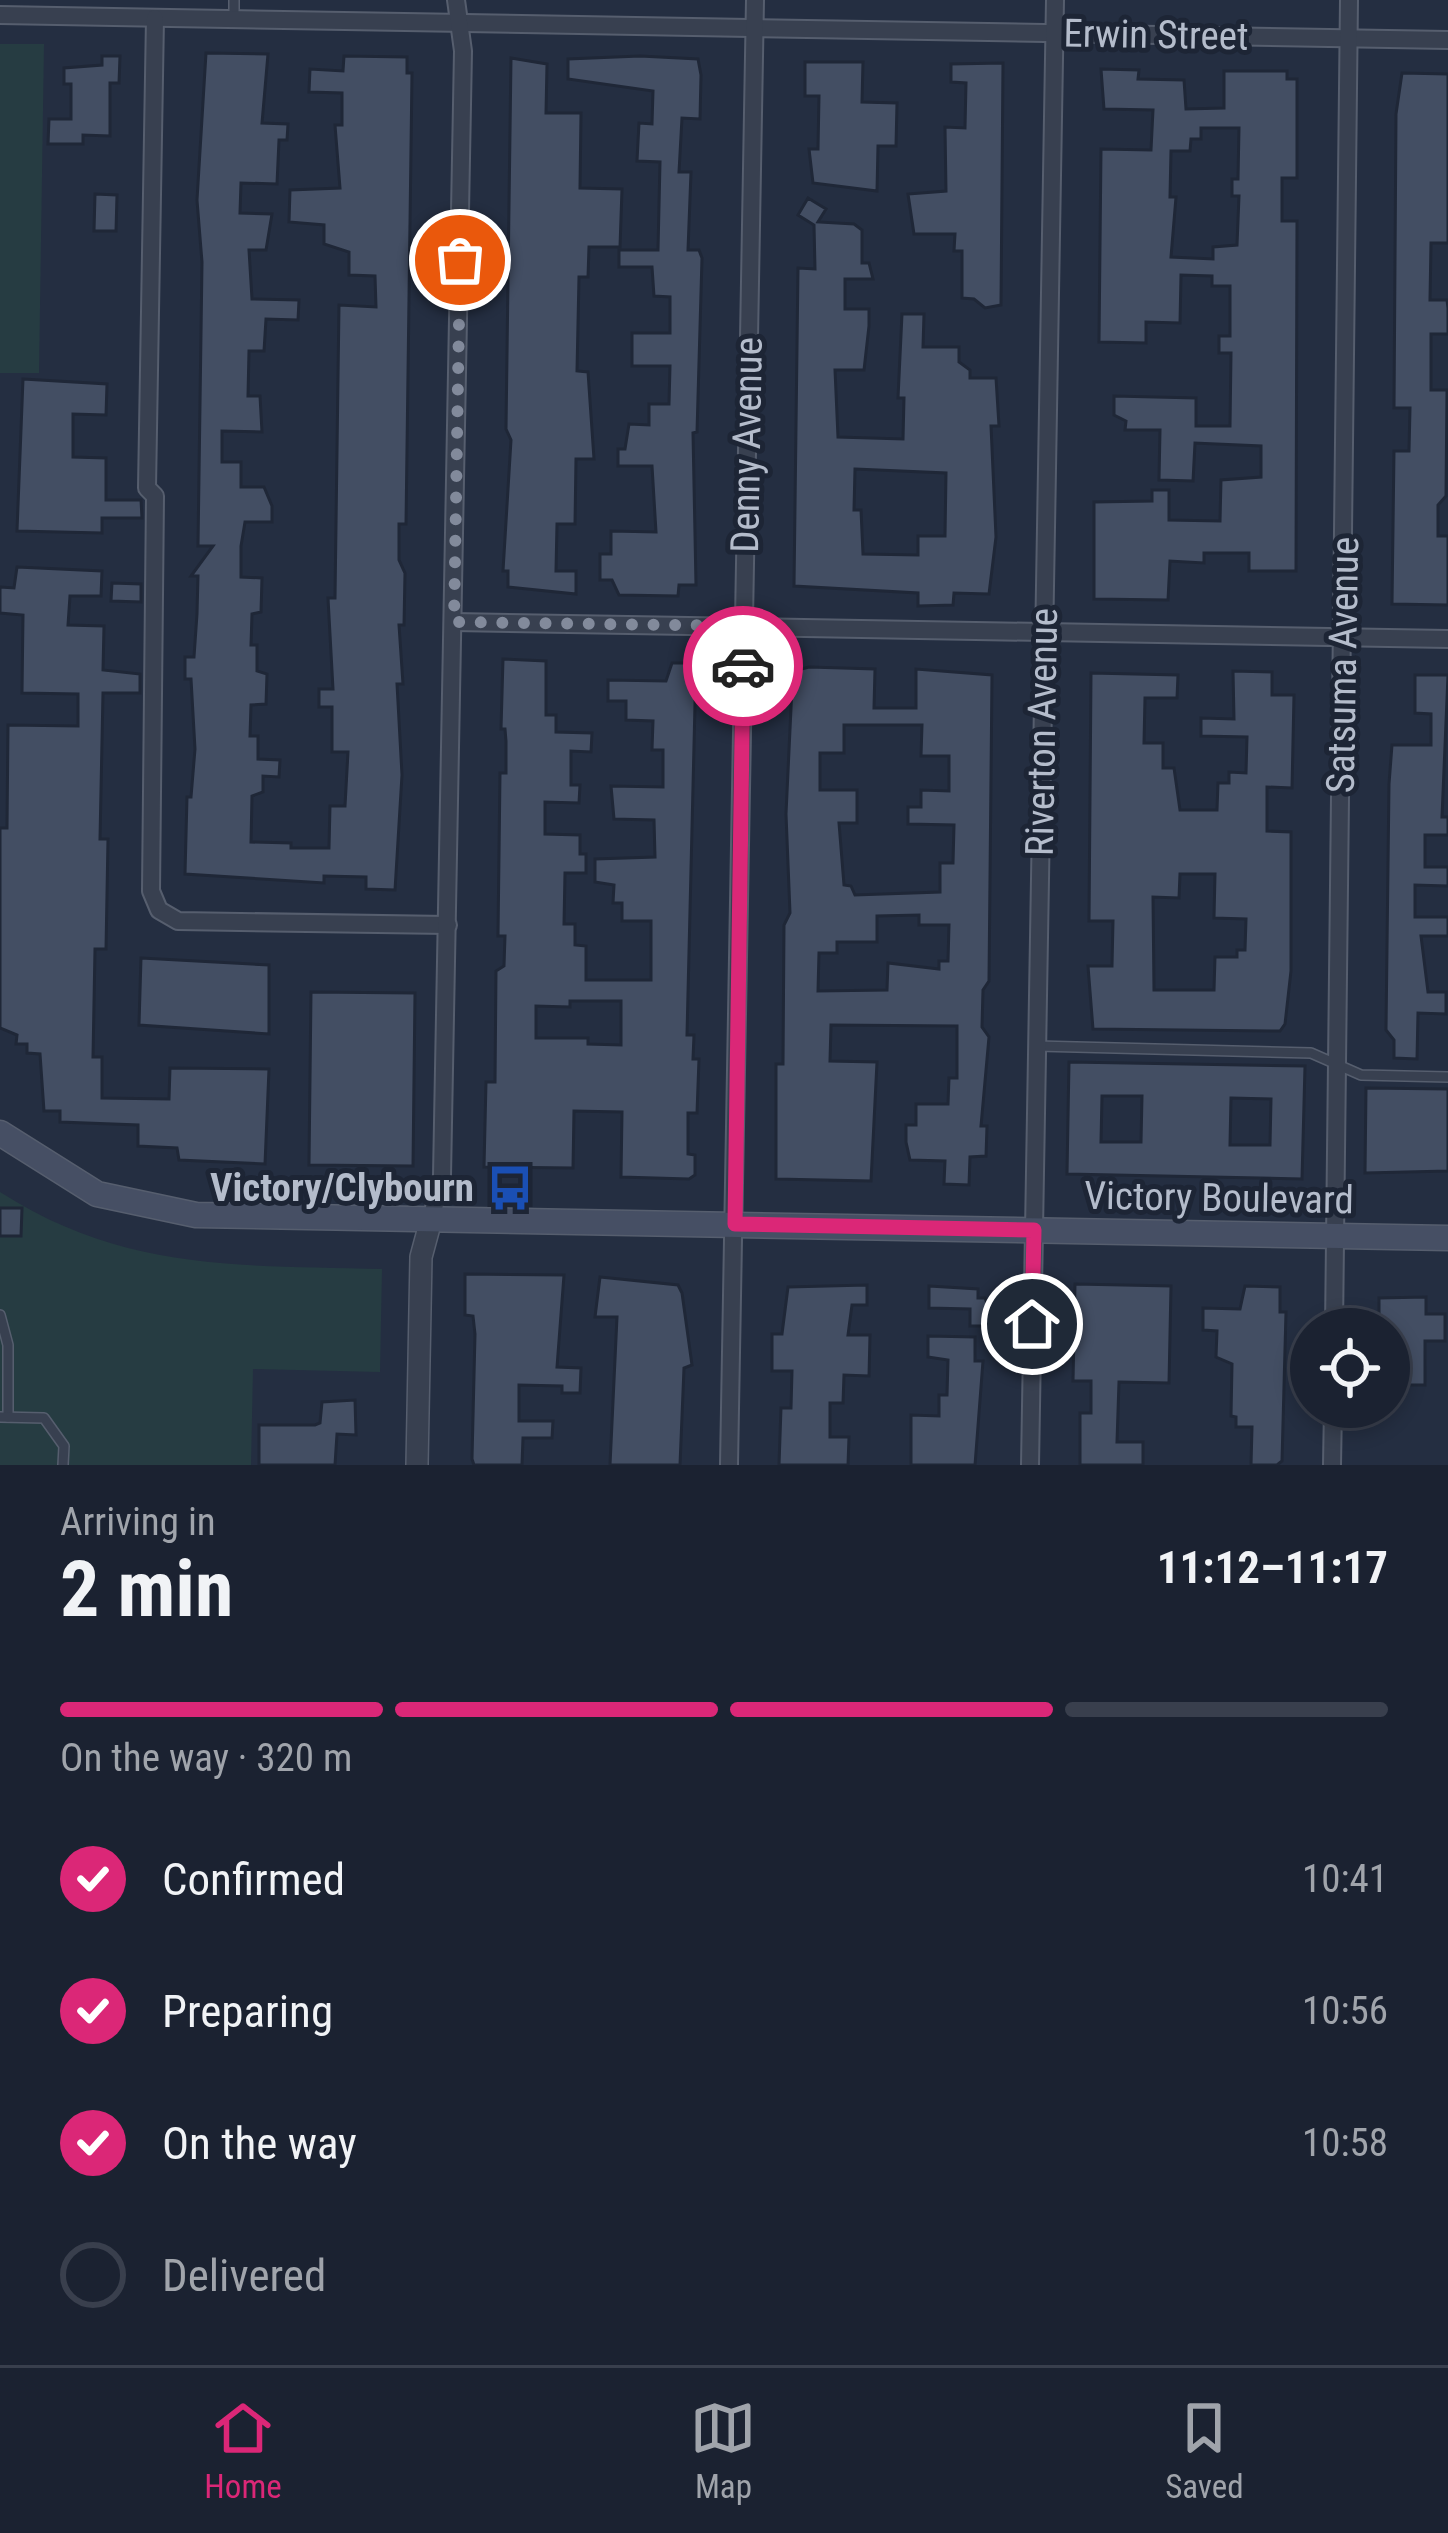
<!DOCTYPE html>
<meta charset="utf-8">
<style>
:root{--surface:#1b2231;--page:#242a39;--text:#f1f3f6;--muted:#a0a4ab;--line:#393f4d;--accent:#db2777}
body{margin:0;font-family:"Roboto Condensed",sans-serif;background:var(--page);color:var(--text);height:100vh;display:flex;flex-direction:column;font-size:45px;white-space:nowrap}
*{box-sizing:border-box;margin:0}
p{font-size:39px;color:var(--muted)}
.icon{flex:none;width:66px;height:66px;fill:none;stroke:currentColor;stroke-width:2;stroke-linecap:round;stroke-linejoin:round}
.map{position:relative;height:1465px;overflow:hidden}
.side{display:flex;flex-direction:column;background:var(--surface);flex:1}
.side>*{flex:none}
.controls{position:absolute;left:1290px;top:1308px;display:grid;gap:24px}
.controls a{display:grid;place-items:center;width:120px;height:120px;border-radius:50%;background:var(--surface);box-shadow:0 6px 18px #0003,0 0 0 3px var(--line);font-size:60px}
.pin{position:absolute;display:grid;place-items:center;width:102px;height:102px;color:#fff;margin:-51px;border:6px solid #fff;border-radius:50%;box-shadow:0 3px 12px #0007}
.courier{position:absolute;display:grid;place-items:center;width:120px;height:120px;margin:-60px;border:9px solid #db2777;border-radius:50%;background:#fff;color:#222;box-shadow:0 3px 15px #0007}
.summary em{font-style:normal;font-weight:700}
.summary div{display:flex;flex-direction:column-reverse}
.summary{display:flex;align-items:center;justify-content:space-between;height:204px;padding:0 60px}
h1{font-size:78px;font-weight:700;line-height:90px}
.bar{display:grid;grid-template-columns:repeat(4,1fr);gap:18px 12px;align-content:center;height:144px;padding:0 60px}
.bar i{height:15px;border-radius:9px;background:var(--line)}
.bar .on{background:var(--accent)}
.bar p{grid-column:span 4}
ol{padding:0 60px;list-style:none}
li{display:flex;align-items:center;gap:36px;height:132px}
li p{margin-inline-start:auto}
li .icon{padding:12px;border-radius:50%;background:var(--accent);color:#fff;stroke-width:4}
li:last-child{color:var(--muted)}
li i{width:66px;height:66px;border:6px solid var(--line);border-radius:50%}
.tab-bar{display:flex;justify-content:space-around;align-items:center;height:168px;border-top:3px solid var(--line);background:var(--surface);font-size:33px;color:var(--muted)}
.tab-bar a{display:grid;justify-items:center;gap:6px}
.tab-bar .on{color:var(--accent)}
.map>svg:first-child{display:block}
.green{fill:#263c42}
.building{fill:#434e63;stroke:#1f2737;stroke-width:3;fill-rule:evenodd}
.lines{fill:none;stroke-linecap:round;stroke-linejoin:round}
.service-casing{stroke:#565e6e;stroke-width:12}
.minor-casing{stroke:#565e6e;stroke-width:20}
.tertiary-casing{stroke:#565e6e;stroke-width:24}
.secondary-casing{stroke:#565e6e;stroke-width:27}
.service{stroke:#384050;stroke-width:9}
.minor{stroke:#384050;stroke-width:16}
.tertiary{stroke:#384050;stroke-width:21}
.secondary{stroke:#464f64;stroke-width:24}
.done{stroke:#828a9b;stroke-width:12;stroke-dasharray:0 21.6}
.route{stroke:#db2777;stroke-width:15}
.labels{text-anchor:middle;dominant-baseline:central;stroke-width:10;stroke-linejoin:round;paint-order:stroke}
.street-label{font-size:39px;fill:#b4bccb;stroke:#1d2535}
.poi-label{font-size:39px;font-weight:bold;fill:#b4bccb;stroke:#1d2535;text-anchor:end}
</style>
<div class="map">
<svg width="1448" height="1465" viewBox="0 0 1448 1465">
<rect width="100%" height="100%" fill="#242e41"/>
<g class="green">
<path d="M0,44H44L39,373H0Z"/>
<path d="M0,1192C125,1272 239,1265 382,1269L380,1372L253,1369L251,1465H0Z"/>
</g>
<g class="building">
<path d="M206,53L268,54L262,123L288,124L287,140H279L277,184L241,183L240,213L272,214L266,250H249L252,299L299,300L298,320L266,319L264,351H249L248,396H260L262,432L222,431V462H241V487H264L272,506V522H245L241,546V577L262,578L261,612L252,614L251,645H257V671L267,674L266,704L251,705L250,736H258V759L280,760L279,777L263,776V792L252,796L251,842L291,843V848H329L330,806H345L348,752H332V707H319V689H333L328,598H335L339,305L376,307L375,276L349,275V252L324,244V225L289,222L290,190L340,188L335,125H342V93L309,92L310,69L343,71L344,56L407,57V73H412L406,524H399V560L405,573L404,625H399L403,684H397L402,775L395,890L366,889V877L324,876V883L185,874L187,797H191L195,749L191,679H185V657H194L197,614L198,576H191L213,546H198L202,262L197,200Z"/>
<path d="M102,56H120L119,83H110V136L83,135V144H48L49,119H71V84H64V68L102,65Z"/>
<path d="M640,56L698,59L701,75L700,119L682,118L679,172H691L688,250H699L702,258L697,432L693,433L696,585H679L678,596L619,595L612,580H600V554H611V531L656,532L652,466H618V449H625L629,424L649,425V404H669L670,366H632V333H670V297L654,296L652,267H619V250H658L660,162L637,161L639,123L652,124L653,91L568,79V59Z"/>
<path d="M511,58L547,64L546,113H581L580,188L622,189L620,247H589L588,277H579L577,371L588,372L594,459H576L575,524H557L556,571H576V594L508,587V571H503L511,440L506,429Z"/>
<path d="M805,62H863L862,102L897,103L896,146H878L877,191L813,183L809,149H818L819,96H805Z"/>
<path d="M1003,63L1001,305L985,308L974,299L962,298V251H954L955,234H914L908,194L946,191L945,127L965,128L966,83L951,82V64Z"/>
<path d="M1101,69L1139,70L1138,79L1184,80L1186,109L1224,108V71H1287V79H1297V178H1282V221H1297L1296,571H1249V553H1204V563L1170,561L1168,600L1094,599V502L1152,501V490H1169V520L1220,521L1221,480L1261,477V446L1195,443L1193,481L1159,480L1160,430H1125L1126,421L1114,415V396L1196,398V426H1230L1231,353H1219V336H1230V286H1212V276L1181,275L1180,323L1146,322V343L1099,342L1101,149L1151,150L1153,110L1104,109ZM1201,128H1239L1238,179H1232V196H1239L1237,245L1213,247V259L1171,257L1176,197H1170L1171,151H1190L1191,139H1201Z"/>
<path d="M1402,73L1448,74V243H1431L1430,300H1447L1448,308V334H1431V390H1447L1446,496L1438,505V536H1448V605L1392,604L1394,451H1409L1410,408H1394L1396,114Z"/>
<path d="M95,194L117,195L116,231H94Z"/>
<path d="M808,198L826,209L818,222L854,224L862,230V263H869L873,279H845V309H869V326L864,370H835L838,437L903,439L904,398H898L902,314H924L923,347H959V362L970,370V378H996L999,426H991L996,537L989,594L954,593L953,605L918,606V593L794,586L798,268L815,269L814,225L798,215ZM855,469L946,473L945,536H918V555L863,554L861,510H854Z"/>
<path d="M23,379L107,384L106,415L73,414V457L106,458V500H141L142,518H102V533L17,531Z"/>
<path d="M17,567L102,571L101,596H70L68,625L104,626L103,670L140,674V693H103L100,839H108L106,949H95L93,1057H102V1098L169,1099L170,1068L269,1069L265,1164L179,1160L177,1148L138,1146V1125L60,1122V1111H44L40,1054L27,1053V1044H16L17,1035L0,1028V828H7L8,725L78,726V694L22,693L23,615L0,613V587L14,588Z"/>
<path d="M112,583L141,584V602L111,601Z"/>
<path d="M503,659L546,661V715H556V732L592,733L591,752L571,751V785H580L579,803L545,802V834L580,835V854H586V873H565L564,924H575V945L586,946V980H651V921H622V903H613L614,885L595,882V859L655,857L654,820L614,819L611,786L663,787V750H652L653,721L626,720V701H608V680L666,681L672,663H696L687,1035H694L693,1059H699L697,1113H688V1154L695,1155V1175L689,1179L621,1177L622,1112L574,1111L573,1168L484,1167L486,1082H495L496,971L504,966L505,936H498L500,773H506V741L505,729H501ZM570,1001H621V1045L588,1044V1038H536V1006L570,1007Z"/>
<path d="M809,667L875,669L874,708H916V669L992,675L989,981L983,990L982,1027L989,1037L981,1126H987L986,1156L970,1157L969,1185L944,1184L945,1161L910,1160L906,1142V1125H916V1104H948L949,1078H957V1026L831,1025L830,1061L877,1062L871,1181L776,1179V1064H783L784,925L790,913L786,814L792,687L794,671ZM844,725H922L921,756H949V791L921,790V807H908V824L954,825L953,863H940V892L855,895L851,886L844,885L839,823H857V790H820V753H844ZM919,915V925H949L948,961H939V969L888,963L887,990L818,991L819,953H837V942H877V916Z"/>
<path d="M1233,671L1272,672V695H1294L1292,788L1267,787V831L1291,832V971L1285,1024L1280,1031L1093,1029L1088,966H1112L1113,921H1089L1091,673L1178,675L1177,698H1145L1144,743H1163V768H1174L1180,810H1217L1218,783H1229V772L1246,773L1247,737L1201,736V718L1234,719ZM1180,874H1215L1214,918L1246,919L1245,950H1237V957H1215L1214,990H1154L1153,897L1179,898Z"/>
<path d="M1415,675H1448L1442,817H1448V835H1425V867H1448V886L1415,885V917H1448V936H1421L1428,992H1446V1014L1418,1013L1417,1059L1394,1058V1040L1386,1030L1389,784L1392,745H1431V714L1415,713Z"/>
<path d="M141,958L269,965V1034L139,1025Z"/>
<path d="M311,992L415,993L413,1166L309,1165Z"/>
<path d="M1069,1062L1305,1066L1302,1179L1067,1174ZM1102,1096H1142L1141,1142H1101ZM1231,1098L1271,1099L1270,1145H1230Z"/>
<path d="M1366,1088L1448,1089V1171L1365,1173Z"/>
<path d="M0,1208H22L21,1236H0Z"/>
<path d="M465,1274L564,1275L557,1367L581,1368L580,1393H562V1386L519,1385V1421H553L552,1438H523L522,1465H474L472,1459L475,1334L473,1316L465,1315Z"/>
<path d="M600,1277L678,1285L682,1293L692,1365L684,1368L680,1465H610L617,1317H595Z"/>
<path d="M1075,1284L1171,1286L1169,1383L1119,1382L1117,1442H1143V1465H1080V1413H1091V1381H1073Z"/>
<path d="M867,1285V1305H852L848,1335H870L869,1376L844,1375L843,1403H830V1437H849L848,1465H779L781,1408H791L792,1371H772V1334H782L788,1287Z"/>
<path d="M929,1286L978,1289V1298H985L989,1308L988,1326H970V1309L929,1308Z"/>
<path d="M1245,1286L1280,1287V1312H1286L1282,1461L1277,1465H1251L1252,1427H1236V1417L1231,1416L1232,1364L1216,1357L1217,1331L1203,1330V1308L1240,1309Z"/>
<path d="M1426,1297V1314H1445V1341H1425V1385H1389V1329H1379V1298Z"/>
<path d="M928,1336L975,1337V1361H983L975,1465H911V1415L939,1416V1395H947L948,1360L928,1357Z"/>
<path d="M355,1400L356,1435L337,1434L335,1465H259V1425H315L320,1423L322,1402Z"/>
</g>
<g class="lines">
<g class="service-casing">
<g id="service">
<path d="M234,18V0"/>
<path d="M1037,1046L1311,1053L1361,1075L1448,1077"/>
<path d="M0,1315L8,1345V1417"/>
<path d="M0,1417L44,1418L64,1446L63,1465"/>
</g>
</g>
<g class="minor-casing">
<g id="minor">
<path d="M0,15L1448,40"/>
<path d="M155,18L147,488L155,496L151,891L159,910L178,921L448,925"/>
<path d="M454,622L1448,639"/>
<path d="M431,1220L442,1176L463,51L456,0"/>
<path d="M1334,1329L1349,0"/>
<path d="M729,1465L755,0"/>
<path d="M1030,1465L1055,0"/>
<path d="M1332,1465L1333,1407"/>
</g>
</g>
<g class="tertiary-casing">
<path id="tertiary" d="M417,1465L421,1257L431,1220"/>
</g>
<g class="secondary-casing">
<path id="secondary" d="M0,1133L97,1194L196,1215L1448,1238"/>
</g>
<use href="#service" class="service"/>
<use href="#minor" class="minor"/>
<use href="#tertiary" class="tertiary"/>
<use href="#secondary" class="secondary"/>
</g>
<g class="lines">
<path class="done" d="M460,260L454,622L744,626L743,666"/>
<path class="route" d="M743,666L735,1224L1034,1230L1032,1324"/>
</g>
<defs>
<g id="bus-bare" transform="scale(3.6)"><path d="M-5-6H5V4H4V6H2V4H-2V6H-4V4H-5ZM-3.5-4V0h7V-4ZM-3.5 1.2v1.5H-2V1.2ZM2 1.2v1.5H3.5V1.2Z" fill="#1a4fb4" stroke="#1d2535" stroke-width="2.5" paint-order="stroke"/></g>
</defs>
<g fill-rule="evenodd">
<use href="#bus-bare" x="510" y="1188"/>
</g>
<g class="labels">
<g class="street-label">
<text transform="translate(1156 35) rotate(1)">Erwin Street</text>
<text transform="translate(747 445) rotate(-89)">Denny Avenue</text>
<text transform="translate(1343 665) rotate(-89)">Satsuma Avenue</text>
<text transform="translate(1042 732) rotate(-89)">Riverton Avenue</text>
<text transform="translate(1219 1198) rotate(1)">Victory Boulevard</text>
</g>
<g class="poi-label">
<text x="474" y="1188">Victory/Clybourn</text>
</g>
</g>
</svg>
<div class="controls">
<a><svg class="icon" aria-label="locate" viewBox="0 0 24 24"><circle cx="12" cy="12" r="6"/><path d="M12 2v4M12 18v4M2 12h4M18 12h4"/></svg></a>
</div>
<div class="pin" style="left:460px;top:260px;background:#ea580c"><svg class="icon" aria-label="bag" viewBox="0 0 24 24"><path d="M5 8h14l-1 12H6zM9 8a3 3 0 0 1 6 0"/></svg></div>
<div class="pin" style="left:1032px;top:1324px;background:#1f2937"><svg class="icon" aria-label="home" viewBox="0 0 24 24"><path d="M3 11l9-7 9 7M6 9v11h12V9"/></svg></div>
<div class="courier" style="left:743px;top:666px"><svg class="icon" aria-label="car" viewBox="0 0 24 24"><path d="M5 17H2v-5l4-1 3-4h7l3 4 3 1v5h-3M9 17h6M6 11h13"/><circle cx="7" cy="17" r="2"/><circle cx="17" cy="17" r="2"/></svg></div>
</div>
<section class="side">
<div class="summary"><div><h1>2 min</h1><p>Arriving in</p></div><em>11:12–11:17</em></div>
<div class="bar"><i class="on"></i><i class="on"></i><i class="on"></i><i></i><p>On the way · 320 m</p></div>
<ol>
<li><svg class="icon" aria-label="check" viewBox="0 0 24 24"><path d="M5 12l5 5 9-10"/></svg>Confirmed<p>10:41</p></li>
<li><svg class="icon" aria-label="check" viewBox="0 0 24 24"><path d="M5 12l5 5 9-10"/></svg>Preparing<p>10:56</p></li>
<li><svg class="icon" aria-label="check" viewBox="0 0 24 24"><path d="M5 12l5 5 9-10"/></svg>On the way<p>10:58</p></li>
<li><i></i>Delivered</li>
</ol>
</section>
<nav class="tab-bar">
<a class="on"><svg class="icon" aria-label="home" viewBox="0 0 24 24"><path d="M3 11l9-7 9 7M6 9v11h12V9"/></svg>Home</a>
<a><svg class="icon" aria-label="map" viewBox="0 0 24 24"><path d="M3 6l6-2 6 2 6-2v14l-6 2-6-2-6 2zM9 4v14M15 6v14"/></svg>Map</a>
<a><svg class="icon" aria-label="saved" viewBox="0 0 24 24"><path d="M7 4h10v16l-5-4-5 4z"/></svg>Saved</a>
</nav>
